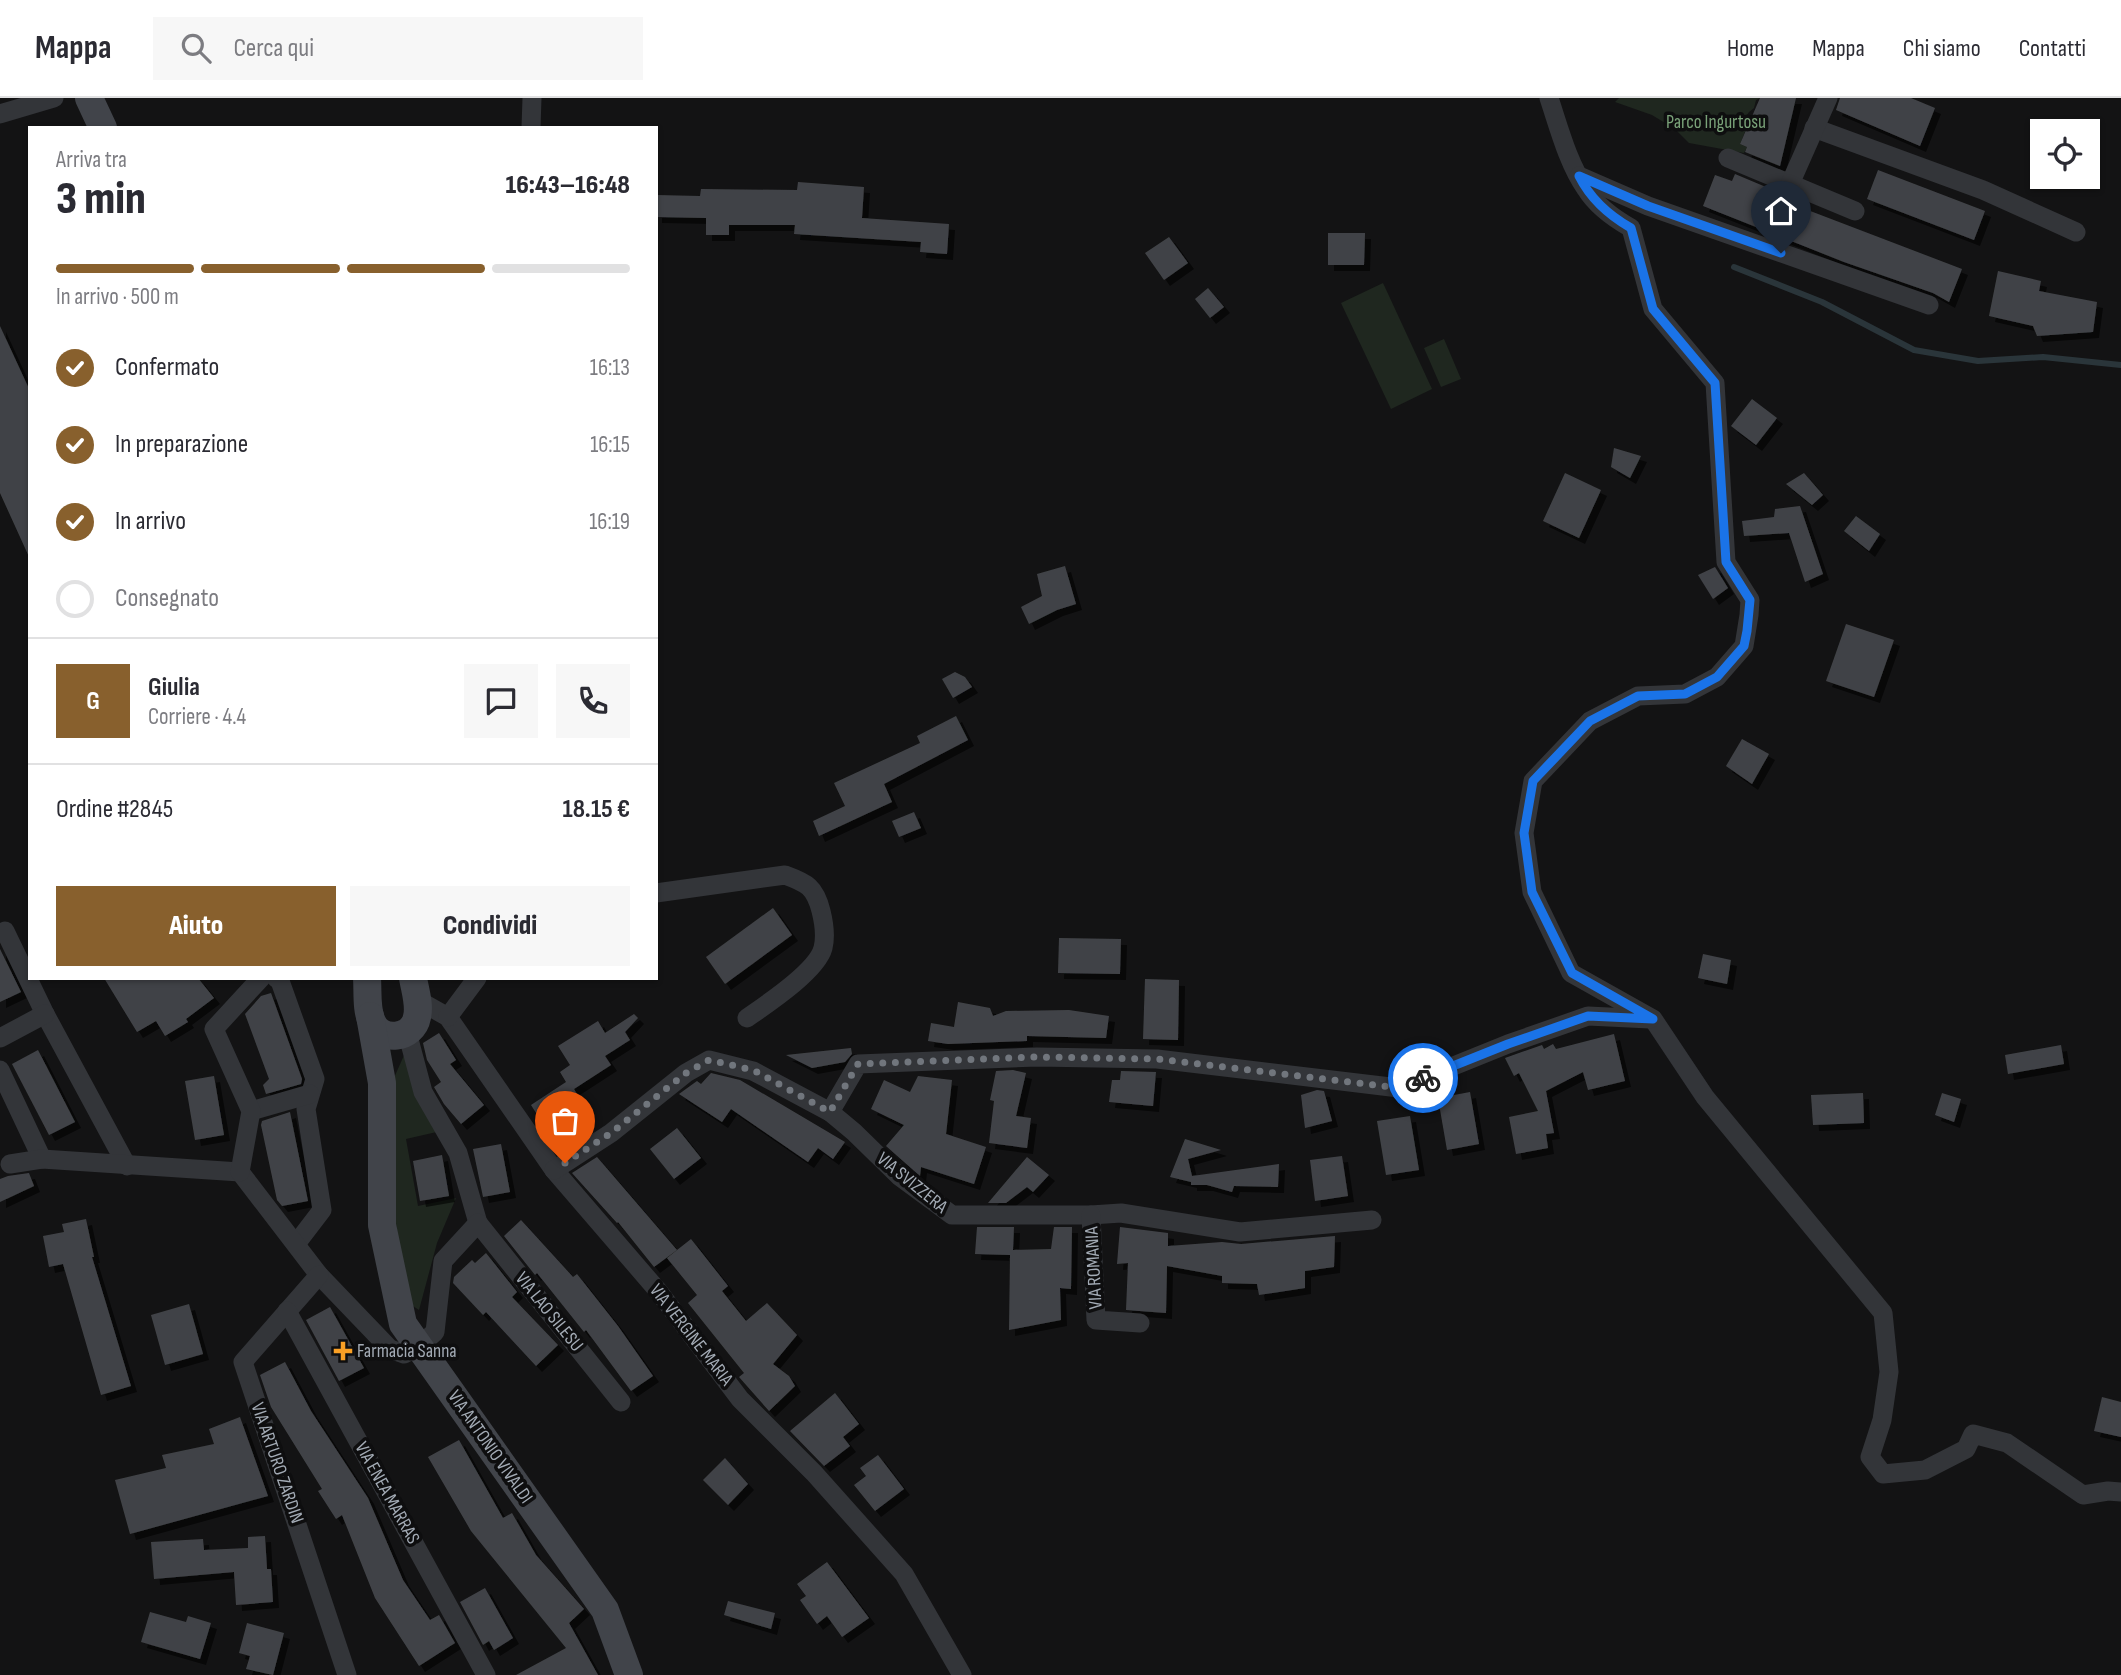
<!DOCTYPE html>
<html lang="it">
<meta charset="utf-8">
<style>
:root{--surface:#fff;--page:#f7f7f7;--text:#2b2b33;--muted:#7c7c81;--line:#e1e1e2;--accent:#88602d}
body{margin:0;font-family:"Sofia Sans Condensed",sans-serif;background:var(--page);color:var(--text);height:100vh;display:flex;flex-direction:column;font-size:26px;white-space:nowrap}
*{box-sizing:border-box;margin:0}
p{font-size:23px;color:var(--muted)}
.icon{flex:none;width:38px;height:38px;fill:none;stroke:currentColor;stroke-width:2;stroke-linecap:round;stroke-linejoin:round}
.map{position:relative;flex:1;overflow:hidden}
.panel{position:absolute;left:28px;top:28px;width:630px;height:854px;display:flex;flex-direction:column;background:var(--surface);border-radius:0px;box-shadow:0 2px 5px #0004}
.panel>*{flex:none}
.buttons{position:absolute;left:2030px;top:21px;display:grid;gap:14px}
.buttons a{display:grid;place-items:center;width:70px;height:70px;border-radius:0px;background:var(--surface);box-shadow:0 2px 5px #0004;font-size:35px}
.pin{position:absolute;display:grid;place-items:center;width:60px;height:60px;color:#fff;margin:-72px -30px;border-radius:50% 50% 50% 0;rotate:-45deg;box-shadow:0 0 7px #0007}
.pin .icon{rotate:45deg}
.courier{position:absolute;display:grid;place-items:center;width:70px;height:70px;margin:-35px;border:5px solid #1a73e8;border-radius:50%;background:#fff;color:#222;box-shadow:0 2px 9px #0007}
.summary em{font-style:normal;font-weight:800}
.summary div{display:flex;flex-direction:column-reverse}
.summary{display:flex;align-items:center;justify-content:space-between;height:119px;padding:0 28px}
h1{font-size:46px;font-weight:800;line-height:52px}
.bar{display:grid;grid-template-columns:repeat(4,1fr);gap:10px 7px;align-content:center;height:84px;padding:0 28px}
.bar i{height:9px;border-radius:5px;background:var(--line)}
.bar .active{background:var(--accent)}
.bar p{grid-column:span 4}
.line{display:flex;align-items:center;gap:18px;padding:0 28px;border-top:2px solid var(--line)}
.line div{flex:1}
.round{display:grid;place-items:center;flex:none;width:74px;height:74px;border-radius:0px;background:var(--page)}
ol{padding:0 28px;list-style:none}
li{display:flex;align-items:center;gap:21px;height:77px}
li p{margin-inline-start:auto}
li .icon{padding:7px;border-radius:50%;background:var(--accent);color:#fff;stroke-width:4}
li:last-child{color:var(--muted)}
li i{width:38px;height:38px;border:4px solid var(--line);border-radius:50%}
.cta{display:flex;gap:14px;margin-top:auto;padding:14px 28px}
.cta a{flex:1;height:80px;border-radius:0px;background:var(--accent);color:#fff;font-size:28px;font-weight:800;line-height:80px;text-align:center}
.cta a+a{background:var(--page);color:var(--text)}
header{display:flex;align-items:center;gap:42px;box-sizing:border-box;height:98px;padding:0 35px;background:var(--surface);border-bottom:2px solid var(--line)}
header strong{font-size:33px}
nav{display:flex;gap:38px;margin-inline-start:auto;font-size:24px}
.search{width:490px;height:63px;background:var(--page);display:flex;align-items:center;gap:18px;box-sizing:border-box;padding:0 24px;border-radius:0px;color:var(--muted);font-size:26px}
.map>svg:first-child{display:block}
.green{fill:#1f271f}
.lines{fill:none;stroke-linecap:round;stroke-linejoin:round}
.stream{stroke:#2a353a;stroke-width:6}
.building{fill:#414347;filter:url(#shadow)}
.street{stroke:#333539;stroke-width:19}
.secondary{stroke:#41444a;stroke-width:28}
.done{stroke:#71767d;stroke-width:7;stroke-dasharray:0 12.6}
.route{stroke:#1a73e8;stroke-width:9}
.poi-dot{fill:#faa025;stroke:#0e0e0f;stroke-width:2.5}
.labels{text-anchor:middle;dominant-baseline:central;stroke-width:7;stroke-linejoin:round;paint-order:stroke}
.park-label{font-size:19px;fill:#7aa279;stroke:#0e0e0f}
.street-label{font-size:19px;fill:#a3abb5;stroke:#0e0e0f}
.poi-label{font-size:19px;fill:#a3abb5;stroke:#0e0e0f;text-anchor:start}
</style>
<header>
<strong>Mappa</strong>
<div class="search"><svg class="icon" aria-label="search" viewBox="0 0 24 24"><circle cx="10" cy="10" r="6"/><path d="M15 15l6 6"/></svg>Cerca qui</div>
<nav><a>Home</a><a>Mappa</a><a>Chi siamo</a><a>Contatti</a></nav>
</header>
<div class="map">
<svg width="2121" height="1577" viewBox="0 0 2121 1577">
<defs>
<filter id="shadow"><feDropShadow dx="6" dy="6" stdDeviation="0" flood-color="#0009"/></filter>
</defs>
<rect width="100%" height="100%" fill="#131314"/>
<g class="green">
<path d="M1619,0H1760L1756,2L1754,10L1749,14L1741,26L1747,29L1740,46L1747,49L1744,55L1689,45L1675,31L1652,17L1615,4Z"/>
<path d="M1383,185L1432,291L1391,311L1341,205Z"/>
<path d="M1444,241L1461,281L1441,289L1424,250Z"/>
<path d="M405,955L441,1033L406,1041L418,1108L456,1100L437,1145L419,1212L402,1201L386,998Z"/>
</g>
<g class="lines">
<path class="stream" d="M1734,169L1822,204L1914,252L1978,263L2043,259L2121,267"/>
</g>
<g class="building">
<path d="M1760,0H1796L1780,68L1745,54L1747,49L1740,46Z"/>
<path d="M1840,0H1911L1935,10L1920,48L1836,12Z"/>
<path d="M1878,72L1985,113L1974,142L1867,101Z"/>
<path d="M1735,76L1773,92L1771,98L1962,171L1949,204L1933,195L1844,164L1703,108L1715,77L1732,83Z"/>
<path d="M798,84L864,89L862,120L949,126L947,156L920,154L921,144L794,136L795,127H729V137H706V120L656,119V97L700,98L701,91L797,92Z"/>
<path d="M1328,135H1365L1364,167H1328Z"/>
<path d="M1169,139L1188,165L1164,182L1145,155Z"/>
<path d="M1998,173L2041,183L2039,193L2097,204L2093,234L2037,238L2033,228L1989,218Z"/>
<path d="M1208,190L1224,209L1210,220L1195,201Z"/>
<path d="M0,228L30,293V461L0,395Z"/>
<path d="M1752,301L1777,320L1756,347L1731,328Z"/>
<path d="M1614,350L1641,358L1630,380L1611,369Z"/>
<path d="M1565,375L1601,392L1579,440L1543,423Z"/>
<path d="M1804,375L1823,397L1812,407L1786,386Z"/>
<path d="M1800,408L1823,476L1805,484L1789,435L1744,438L1742,423L1774,419L1775,411Z"/>
<path d="M1856,418L1880,436L1869,453L1844,433Z"/>
<path d="M1065,468L1076,506L1057,512L1029,526L1021,509L1042,498L1037,476Z"/>
<path d="M1715,469L1728,490L1713,501L1698,477Z"/>
<path d="M1846,526L1894,542L1874,599L1826,583Z"/>
<path d="M955,574L965,579L972,589L953,600L942,581Z"/>
<path d="M956,618L968,642L884,686L892,704L819,738L813,723L845,708L834,685L920,645L917,638Z"/>
<path d="M1742,641L1769,656L1752,686L1726,668Z"/>
<path d="M914,714L921,730L899,739L892,723Z"/>
<path d="M773,810L792,837L725,886L706,859Z"/>
<path d="M1059,840L1121,841L1120,876L1058,875Z"/>
<path d="M0,851L21,894L0,904Z"/>
<path d="M1703,856L1731,862L1727,886L1698,880Z"/>
<path d="M104,880H198L214,900L186,921L188,924L165,938L156,923L137,934Z"/>
<path d="M1145,881L1179,882L1178,942L1143,941Z"/>
<path d="M271,895L302,981L301,986L266,996L263,987L269,981L245,916L261,898Z"/>
<path d="M958,904L990,910L993,918L1006,913L1069,912L1109,918L1106,940L1027,938V943L948,946L928,943L931,925L954,929Z"/>
<path d="M634,916L638,920L625,934L630,942L605,958L611,967L574,991L581,1003L572,1009L587,1033L560,1053L531,1007L566,984L560,974L570,967L558,948L598,923L605,935Z"/>
<path d="M439,935L456,962L450,966L484,1007L461,1026L444,1006L434,989L441,984L427,962L423,945Z"/>
<path d="M1614,936L1625,983L1588,992L1583,974L1546,993L1554,1035L1546,1036L1548,1050L1516,1056L1509,1019L1538,1013L1519,975L1514,978L1505,960L1542,947L1544,951L1553,946L1556,951Z"/>
<path d="M2061,947L2064,966L2008,976L2005,957Z"/>
<path d="M851,950L852,956L845,964L812,970L786,957Z"/>
<path d="M38,952L75,1024L49,1037L12,966Z"/>
<path d="M1013,972L1026,975L1016,1018L1031,1020L1027,1050L989,1045L994,1003L990,1002L996,973Z"/>
<path d="M1121,973L1156,974L1153,1008L1109,1004L1112,982H1120Z"/>
<path d="M711,975L740,982L845,1044L833,1061L818,1050L808,1064L731,1011L722,1024L679,996L697,983L701,986Z"/>
<path d="M214,978L224,1037L195,1042L185,983Z"/>
<path d="M918,978L952,982L946,1036L986,1049L974,1086L921,1069L920,1078L886,1048L904,1027L871,1011L884,982L910,994Z"/>
<path d="M1317,992L1324,993L1332,1023L1305,1030L1301,997Z"/>
<path d="M1470,994L1479,1046L1447,1052L1438,1000Z"/>
<path d="M1863,995L1864,1025L1813,1027L1811,997Z"/>
<path d="M1942,995L1961,1001L1954,1024L1935,1017Z"/>
<path d="M290,1014L308,1103L282,1108L277,1102L261,1027L262,1023Z"/>
<path d="M1410,1018L1419,1072L1386,1077L1377,1023Z"/>
<path d="M677,1030L701,1060L674,1081L650,1051Z"/>
<path d="M1185,1041L1221,1052L1188,1061L1192,1078L1279,1066L1278,1089L1234,1088L1232,1094L1207,1087H1191V1084L1170,1079Z"/>
<path d="M501,1046L510,1094L483,1099L473,1051Z"/>
<path d="M442,1057L449,1098L420,1103L413,1063Z"/>
<path d="M1342,1058L1348,1098L1315,1103L1310,1062Z"/>
<path d="M597,1059L677,1152L654,1169L618,1124L617,1125L572,1075Z"/>
<path d="M1027,1059L1049,1077L1033,1094L1027,1089L1006,1105H988Z"/>
<path d="M29,1075L34,1088L0,1104V1081L8,1078Z"/>
<path d="M86,1121L94,1159H92L131,1288L101,1297L63,1166L49,1169L43,1138L64,1134L62,1126Z"/>
<path d="M521,1122L573,1179L577,1176L618,1228L653,1278L631,1293L586,1232L584,1234L537,1175L535,1177L504,1138Z"/>
<path d="M977,1129H1014L1013,1152L1051,1151L1054,1129H1072L1071,1191L1060,1190L1061,1222L1009,1232L1010,1157L975,1156Z"/>
<path d="M1120,1129L1168,1135V1148L1222,1144L1241,1146L1335,1138L1334,1169L1305,1173V1190L1259,1197L1257,1186L1222,1185V1178L1167,1168L1166,1215L1126,1212L1128,1165L1117,1166Z"/>
<path d="M691,1141L728,1188L722,1193L746,1223L767,1205L797,1237L773,1266L789,1278L795,1288L769,1313L739,1279L744,1275L688,1205L697,1197L667,1160Z"/>
<path d="M486,1155L517,1194L512,1199L558,1247L536,1268L486,1214L483,1217L453,1185L454,1179L472,1162L475,1165Z"/>
<path d="M189,1206L203,1256L165,1267L151,1217Z"/>
<path d="M330,1209L364,1270L339,1283L306,1222Z"/>
<path d="M285,1264L311,1313L368,1400L403,1482L430,1522L439,1517L455,1545L419,1568L375,1500L342,1417L336,1421L318,1393L322,1391L271,1309L260,1277Z"/>
<path d="M835,1295L859,1326L843,1339L850,1348L824,1368L790,1333Z"/>
<path d="M2102,1299L2121,1304V1339L2094,1333Z"/>
<path d="M240,1319L268,1398L130,1436L115,1382L166,1370L162,1357L214,1346L209,1331Z"/>
<path d="M459,1342L503,1420L512,1415L536,1457L584,1511L569,1525L598,1577H516L566,1550L471,1433L428,1359Z"/>
<path d="M878,1357L904,1391L875,1413L854,1387L866,1378L860,1370Z"/>
<path d="M725,1360L748,1386L728,1407L703,1382Z"/>
<path d="M265,1438L267,1471H271L273,1504L236,1507L234,1474L154,1481L151,1444L203,1441L204,1452L248,1450V1439Z"/>
<path d="M827,1464L869,1520L842,1539L827,1518L817,1526L800,1502L806,1498L797,1486Z"/>
<path d="M485,1490L513,1540L494,1552L489,1543L483,1547L460,1504Z"/>
<path d="M728,1503L775,1515L771,1531L724,1517Z"/>
<path d="M150,1514L186,1524L188,1518L211,1525L200,1561L141,1544Z"/>
<path d="M247,1525L284,1535L273,1577L246,1571L250,1558L239,1555Z"/>
</g>
<g class="lines">
<g class="street">
<path d="M1549,0C1559,30 1568,65 1586,91C1596,107 1615,121 1631,130L1653,211L1715,285L1726,464L1750,502L1749,517L1744,548L1717,579L1685,596L1638,598L1590,623L1533,683L1524,735L1532,794L1571,875L1653,921L1705,999L1883,1215L1889,1274L1882,1322L1870,1359L1883,1376L1925,1372L1966,1351L1973,1336L2007,1345L2083,1397L2108,1393L2121,1394"/>
<path d="M0,16L54,0"/>
<path d="M531,30L532,0"/>
<path d="M1814,30L1983,92L2076,134"/>
<path d="M1728,60L1855,113"/>
<path d="M1579,78L1648,108L1929,207"/>
<path d="M1790,86L1828,0"/>
<path d="M656,795L785,777C807,785 815,789 821,813C824,825 826,838 823,850C817,873 767,906 747,920"/>
<path d="M5,833L45,916L127,1068"/>
<path d="M276,880L280,883L315,981L306,1011L322,1112L296,1146"/>
<path d="M416,901L448,919L554,1072L659,1194L740,1301L814,1375L904,1476L962,1577"/>
<path d="M448,919L477,880"/>
<path d="M407,934L423,994L458,1055L478,1125"/>
<path d="M0,940L45,916"/>
<path d="M0,972L42,1061"/>
<path d="M251,1013L310,996"/>
<path d="M830,1014L858,966L1037,959L1157,961L1399,990L1508,946L1588,918L1650,921"/>
<path d="M10,1066L42,1061L240,1074L319,1177L390,1251L404,1256L419,1248L435,1234L443,1163L478,1125L621,1304"/>
<path d="M554,1072L611,1035L686,975L709,962L753,973L830,1014L854,1034L899,1078L952,1117H1091L1121,1115L1240,1134L1372,1122"/>
<path d="M240,1074L251,1013L214,931L261,880"/>
<path d="M1091,1117L1096,1222L1140,1225"/>
<path d="M319,1177L243,1264L347,1577"/>
<path d="M287,1213L486,1577"/>
</g>
<g class="secondary">
<path d="M89,0L103,30"/>
<path d="M367,880C368,894 366,912 372,924C381,945 413,941 417,919C420,907 415,892 413,880"/>
<path d="M370,918L382,985V1127L403,1226L605,1512L629,1577"/>
</g>
</g>
<g class="lines">
<path class="done" d="M565,1065L611,1035L686,975L709,962L753,972L830,1014L858,966L1037,959L1157,961L1399,990L1423,980"/>
<path class="route" d="M1423,980L1508,946L1588,918L1653,921L1572,875L1532,794L1524,735L1533,683L1590,623L1638,598L1685,596L1717,579L1744,548L1747,533L1750,502L1726,464L1715,285L1653,211L1631,130C1610,118 1590,100 1579,78L1648,108L1781,155"/>
</g>
<path class="poi-dot" d="M339.5 1242.5h7v7h7v7h-7v7h-7v-7h-7v-7h7z"/>
<g class="labels">
<g class="park-label">
<text x="1716" y="24">Parco Ingurtosu</text>
</g>
<g class="street-label">
<text transform="translate(912 1085) rotate(39)">VIA SVIZZERA</text>
<text transform="translate(1094 1170) rotate(-93)">VIA ROMANIA</text>
<text transform="translate(549 1214) rotate(51)">VIA LAO SILESU</text>
<text transform="translate(691 1237) rotate(52)">VIA VERGINE MARIA</text>
<text transform="translate(490 1349) rotate(55)">VIA ANTONIO VIVALDI</text>
<text transform="translate(277 1365) rotate(71)">VIA ARTURO ZARDIN</text>
<text transform="translate(387 1395) rotate(61)">VIA ENEA MARRAS</text>
</g>
<g class="poi-label">
<text x="357" y="1253">Farmacia Sanna</text>
</g>
</g>
</svg>
<div class="buttons">
<a><svg class="icon" aria-label="locate" viewBox="0 0 24 24"><circle cx="12" cy="12" r="6"/><path d="M12 2v4M12 18v4M2 12h4M18 12h4"/></svg></a>
</div>
<div class="pin" style="left:565px;top:1065px;background:#ea580c"><svg class="icon" aria-label="bag" viewBox="0 0 24 24"><path d="M5 8h14l-1 12H6zM9 8a3 3 0 0 1 6 0"/></svg></div>
<div class="pin" style="left:1781px;top:155px;background:#1f2937"><svg class="icon" aria-label="home" viewBox="0 0 24 24"><path d="M3 11l9-7 9 7M6 9v11h12V9"/></svg></div>
<div class="courier" style="left:1423px;top:980px"><svg class="icon" aria-label="bike" viewBox="0 0 24 24"><circle cx="6" cy="16" r="4"/><circle cx="18" cy="16" r="4"/><path d="M6 16l4-8h5l3 8M10 8l3 8H6M13 5h3"/></svg></div>
<section class="panel">
<div class="summary"><div><h1>3 min</h1><p>Arriva tra</p></div><em>16:43–16:48</em></div>
<div class="bar"><i class="active"></i><i class="active"></i><i class="active"></i><i></i><p>In arrivo · 500 m</p></div>
<ol>
<li><svg class="icon" aria-label="check" viewBox="0 0 24 24"><path d="M5 12l5 5 9-10"/></svg>Confermato<p>16:13</p></li>
<li><svg class="icon" aria-label="check" viewBox="0 0 24 24"><path d="M5 12l5 5 9-10"/></svg>In preparazione<p>16:15</p></li>
<li><svg class="icon" aria-label="check" viewBox="0 0 24 24"><path d="M5 12l5 5 9-10"/></svg>In arrivo<p>16:19</p></li>
<li><i></i>Consegnato</li>
</ol>
<div class="line" style="height:126px"><b class="round" style="background:var(--accent);color:#fff">G</b><div><b>Giulia</b><p>Corriere · 4.4</p></div><a class="round"><svg class="icon" aria-label="chat" viewBox="0 0 24 24"><path d="M4 5h16v11H9l-5 4z"/></svg></a><a class="round"><svg class="icon" aria-label="phone" viewBox="0 0 24 24"><path d="M5 4h4l2 5-3 2q2 4 5 5l2-3 5 2v4C11 20 4 13 5 4z"/></svg></a></div>
<div class="line" style="height:91px"><div>Ordine #2845</div><b>18.15 €</b></div>
<div class="cta"><a>Aiuto</a><a>Condividi</a></div>
</section>
</div>
